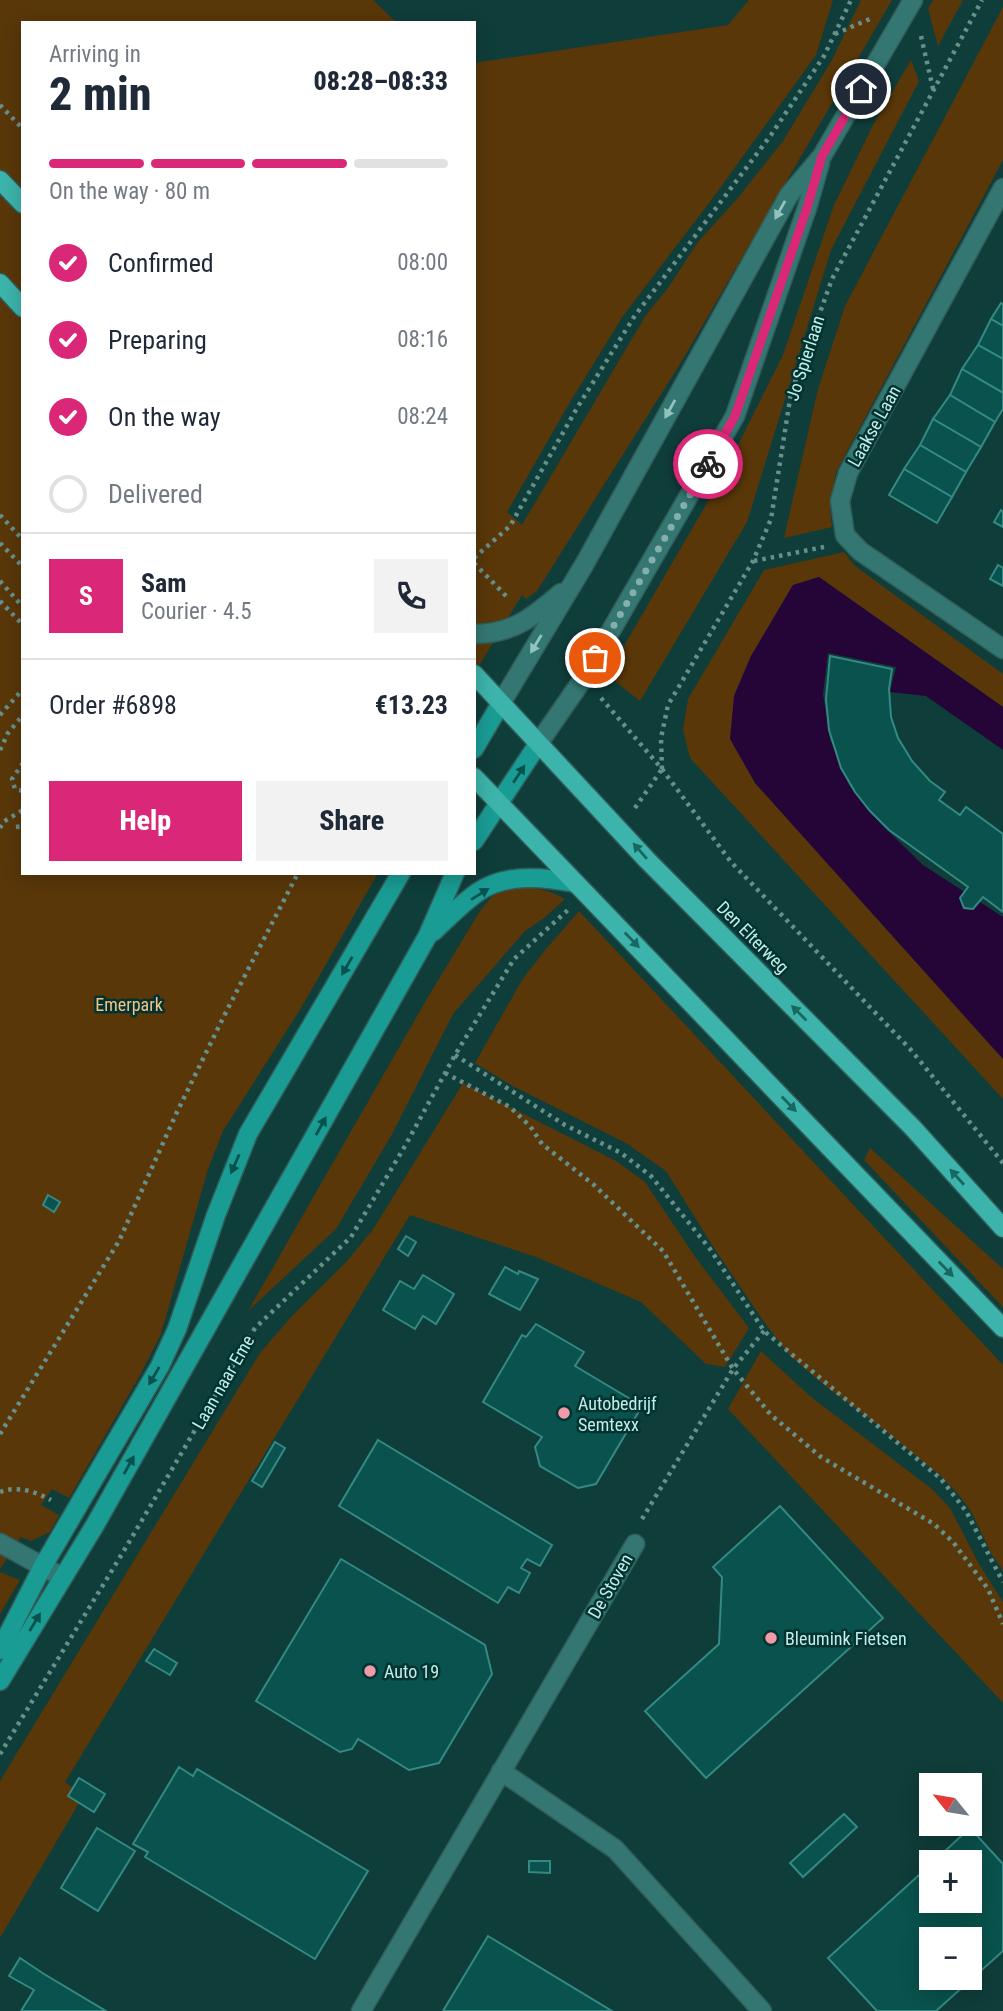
<!DOCTYPE html>
<meta charset="utf-8">
<style>
:root{--surface:#fff;--page:#f2f2f3;--text:#1f2937;--muted:#747a83;--line:#e0e1e3;--accent:#db2777}
body{margin:0;font-family:"Roboto Condensed",sans-serif;background:var(--page);color:var(--text);height:100vh;display:flex;flex-direction:column;font-size:26px;white-space:nowrap}
*{box-sizing:border-box;margin:0}
p{font-size:23px;color:var(--muted)}
.icon{flex:none;width:38px;height:38px;fill:none;stroke:currentColor;stroke-width:2;stroke-linecap:round;stroke-linejoin:round}
.map{position:relative;flex:1;overflow:hidden}
.side{position:absolute;left:21px;top:21px;width:455px;height:854px;display:flex;flex-direction:column;background:var(--surface);border-radius:0px;box-shadow:0 4px 18px #0003}
.side>*{flex:none}
.needle{width:46px;rotate:300deg}
.controls{position:absolute;left:919px;top:1773px;display:grid;gap:14px}
.controls a{display:grid;place-items:center;width:63px;height:63px;border-radius:0px;background:var(--surface);box-shadow:0 4px 18px #0003;font-size:35px}
.pin{position:absolute;display:grid;place-items:center;width:60px;height:60px;color:#fff;margin:-30px;border:4px solid #fff;border-radius:50%;box-shadow:0 2px 7px #0007}
.courier{position:absolute;display:grid;place-items:center;width:70px;height:70px;margin:-35px;border:5px solid #db2777;border-radius:50%;background:#fff;color:#222;box-shadow:0 2px 9px #0007}
.summary em{font-style:normal;font-weight:800}
.summary div{display:flex;flex-direction:column-reverse}
.summary{display:flex;align-items:center;justify-content:space-between;height:119px;padding:0 28px}
h1{font-size:46px;font-weight:800;line-height:52px}
.bar{display:grid;grid-template-columns:repeat(4,1fr);gap:10px 7px;align-content:center;height:84px;padding:0 28px}
.bar i{height:9px;border-radius:5px;background:var(--line)}
.bar .on{background:var(--accent)}
.bar p{grid-column:span 4}
.line{display:flex;align-items:center;gap:18px;padding:0 28px;border-top:2px solid var(--line)}
.line div{flex:1}
.round{display:grid;place-items:center;flex:none;width:74px;height:74px;border-radius:0px;background:var(--page)}
ol{padding:0 28px;list-style:none}
li{display:flex;align-items:center;gap:21px;height:77px}
li p{margin-inline-start:auto}
li .icon{padding:7px;border-radius:50%;background:var(--accent);color:#fff;stroke-width:4}
li:last-child{color:var(--muted)}
li i{width:38px;height:38px;border:4px solid var(--line);border-radius:50%}
.cta{display:flex;gap:14px;margin-top:auto;padding:14px 28px}
.cta a{flex:1;height:80px;border-radius:0px;background:var(--accent);color:#fff;font-size:28px;font-weight:800;line-height:80px;text-align:center}
.cta a+a{background:var(--page);color:var(--text)}
.map>svg:first-child{display:block}
.green{fill:#593709}
.water{fill:#250538}
.building{fill:#09524d;stroke:#348983;stroke-width:2;fill-rule:evenodd}
.lines{fill:none;stroke-linecap:round;stroke-linejoin:round}
.street-casing{stroke:#305c59;stroke-width:21}
.secondary-casing{stroke:#305c59;stroke-width:21}
.primary-casing{stroke:#305c59;stroke-width:21}
.path{stroke:#65908c;stroke-width:4.5;stroke-dasharray:3.5 5;stroke-linecap:butt}
.street{stroke:#347772;stroke-width:18}
.secondary{stroke:#199c94;stroke-width:18}
.primary{stroke:#3db4ab;stroke-width:18}
.oneway{fill:#92c3bf}
.oneway2{fill:#08524e}
.oneway3{fill:#196761}
.done{stroke:#85afab;stroke-width:7;stroke-dasharray:0 12.6}
.route{stroke:#db2777;stroke-width:9}
.poi-dot{fill:#f39aa9;stroke:#013330;stroke-width:2.5}
.labels{text-anchor:middle;dominant-baseline:central;stroke-width:5;stroke-linejoin:round;paint-order:stroke}
.street-label{font-size:18px;fill:#c5ece8;stroke:#013330}
.park-label{font-size:18px;fill:#f8c186;stroke:#013330}
.poi-label{font-size:18px;fill:#c5ece8;stroke:#013330;text-anchor:start}
</style>
<div class="map">
<svg width="1003" height="2011" viewBox="0 0 1003 2011">
<rect width="100%" height="100%" fill="#0f3d3a"/>
<g class="green">
<path d="M0,0H373L397,23H23V873H378L301,1008L223,1131L208,1169L161,1334L139,1377L69,1498L52,1489L41,1505L59,1515L50,1532L31,1541L21,1537L0,1569Z"/>
<path d="M749,0H833L816,55L715,195L623,316L570,402L507,512L522,525L646,315L668,288L698,242L737,199L783,141L832,60L861,0H892L680,364L537,591L526,599L522,595L474,674V63L728,25Z"/>
<path d="M933,0H963L938,46L928,9Z"/>
<path d="M1003,7V160L836,472L830,507L832,527L784,538L818,389L845,306Z"/>
<path d="M911,60L919,81L831,250L747,522L640,701L607,675L721,479L783,355L834,205L873,125Z"/>
<path d="M844,552L855,566L1003,674V707L819,577L793,585L751,656L734,696L755,783L1003,1059V1099L690,758L683,730L688,699L764,570Z"/>
<path d="M514,886C533,887 548,889 565,899L544,918L524,932L453,1014L391,1136L336,1229L248,1311L428,997L480,911L495,893Z"/>
<path d="M579,911L1003,1365V1570L992,1555L972,1513L960,1496L941,1476L875,1423L829,1389L790,1356L762,1319L714,1248L666,1171L626,1143L511,1085L475,1063L522,980L546,949Z"/>
<path d="M463,1083L616,1161L645,1182L696,1258L749,1328L725,1367L706,1364L641,1302L536,1257L410,1215L65,1782L83,1796L0,1938V1781L260,1353L291,1317L347,1261L374,1228Z"/>
<path d="M870,1148L1003,1269V1307L864,1160Z"/>
<path d="M761,1351L811,1397L932,1489L950,1508L979,1564L1003,1602V1703L728,1409Z"/>
<path d="M0,1572L20,1580L0,1614Z"/>
</g>
<path class="water" d="M819,577L1003,707V750L926,696L890,692L896,667L828,653L823,694L830,739L849,785L882,825L923,865L1003,917V1059L755,783L730,739L734,696L751,656L793,585Z"/>
<g class="building">
<path d="M1001,303L1003,304V326L991,319Z"/>
<path d="M991,319L1003,326V359L978,345Z"/>
<path d="M978,345L1003,359V393L962,369Z"/>
<path d="M962,369L1003,393V409L995,422L950,395Z"/>
<path d="M950,395L995,422L981,447L933,419Z"/>
<path d="M933,419L981,447L966,472L920,445Z"/>
<path d="M920,445L966,472L952,497L904,469Z"/>
<path d="M904,469L952,497L937,523L889,495Z"/>
<path d="M1001,510L1003,512V527L994,522Z"/>
<path d="M998,565L1003,568V586L990,579Z"/>
<path d="M830,656L892,669L889,689L891,717L898,738L912,761L930,781L945,792L939,800L960,815L966,807L1003,834V912L983,897L973,909L964,908L960,898L968,887L889,830L870,811L855,792L841,768L829,730L826,699Z"/>
<path d="M48,1195L60,1202L54,1212L43,1205Z"/>
<path d="M406,1236L416,1242L408,1256L398,1249Z"/>
<path d="M505,1267L518,1274L519,1271L538,1279L520,1310L489,1294Z"/>
<path d="M423,1275L454,1294L436,1324L423,1316L415,1329L383,1310L400,1281L414,1289Z"/>
<path d="M536,1324L584,1352L575,1366L642,1406L596,1484L578,1488L540,1466L535,1447L542,1437L483,1402L522,1335L526,1337Z"/>
<path d="M378,1440L552,1545L540,1566L527,1559L521,1568L530,1573L519,1593L508,1587L498,1603L339,1506Z"/>
<path d="M275,1442L285,1448L262,1487L252,1481Z"/>
<path d="M780,1506L883,1618L706,1778L645,1711L719,1644L722,1577L713,1567Z"/>
<path d="M341,1559L485,1645L492,1674L439,1763L409,1770L358,1739L352,1749L340,1752L256,1701Z"/>
<path d="M154,1649L177,1663L170,1675L146,1661Z"/>
<path d="M179,1767L193,1776L197,1769L368,1871L315,1959L145,1857L148,1852L133,1844Z"/>
<path d="M79,1778L105,1794L94,1812L68,1796Z"/>
<path d="M844,1814L857,1827L803,1877L790,1863Z"/>
<path d="M97,1828L135,1851L98,1911L61,1888Z"/>
<path d="M970,1828L1003,1864V1951L936,2011H877L828,1958L931,1864V1900H970V1862H933ZM931,1939H970V1978H931Z"/>
<path d="M529,1861H550V1873L529,1872Z"/>
<path d="M488,1936L612,2011H443Z"/>
<path d="M20,1958L44,1974L106,2011H21L34,1990L9,1976Z"/>
</g>
<g class="lines">
<g class="street-casing">
<g id="street">
<path d="M1003,188L848,473L840,501L845,535L860,551L1003,649"/>
<path d="M474,634C513,634 533,617 561,593"/>
<path d="M501,703L584,565L789,195L822,156L913,0"/>
<path d="M538,744L583,679L735,416L807,208L820,163"/>
<path d="M0,1543L62,1577"/>
<path d="M501,1771L615,1849L762,2011"/>
<path d="M361,2011L635,1544"/>
</g>
</g>
<g class="secondary-casing">
<g id="secondary">
<path d="M474,749L501,703"/>
<path d="M474,841L538,744"/>
<path d="M433,932C447,919 462,903 478,892C506,873 543,877 575,883"/>
<path d="M0,1650L43,1566L160,1366L177,1329L216,1215L248,1134L401,873"/>
<path d="M0,1681L95,1525L427,937L455,873"/>
</g>
</g>
<g class="primary-casing">
<g id="primary">
<path d="M0,180L23,204"/>
<path d="M0,283L23,308"/>
<path d="M474,674L647,860L913,1128L1003,1228"/>
<path d="M474,777L1003,1328"/>
</g>
</g>
<g class="path">
<path d="M835,34L872,18"/>
<path d="M921,36L933,89"/>
<path d="M0,105L23,129"/>
<path d="M0,515L23,540"/>
<path d="M0,543L23,567"/>
<path d="M474,558L510,526L577,408L634,317L771,135L824,56L851,0"/>
<path d="M754,561L824,547"/>
<path d="M474,563L509,599"/>
<path d="M0,581L23,607"/>
<path d="M0,601L23,625"/>
<path d="M601,698L662,769L731,862L911,1050L1003,1163"/>
<path d="M0,715L23,689"/>
<path d="M0,750L8,733L23,715"/>
<path d="M23,763L12,779L15,789L23,791"/>
<path d="M662,769L661,738L668,705L753,561L771,519L791,393L832,279L982,0"/>
<path d="M635,808L662,769"/>
<path d="M16,827L23,826"/>
<path d="M0,828L3,822L23,810"/>
<path d="M455,1055L565,1125L621,1153L651,1176L710,1249L764,1331L941,1479L966,1511L1003,1582"/>
<path d="M445,1073L510,1107L530,1126L542,1144L594,1185L663,1251L733,1369L771,1415L821,1457L934,1524L953,1542L988,1589L1003,1624"/>
<path d="M0,1434L119,1241L177,1112L225,1014L298,873"/>
<path d="M0,1492C17,1485 36,1492 51,1500"/>
<path d="M642,1519L733,1369L764,1331"/>
<path d="M0,1754L128,1544L255,1328L351,1237L405,1146L455,1055L514,959L569,909"/>
</g>
<use href="#street" class="street"/>
<use href="#secondary" class="secondary"/>
<use href="#primary" class="primary"/>
</g>
<defs><path id="oneway-solid" d="M-6-.8H1V-3.2L6.5 0L1 3.2V.8H-6Z" transform="scale(1.75)"/></defs>
<g class="oneway">
<use href="#oneway-solid" transform="translate(780 210) rotate(119)"/>
<use href="#oneway-solid" transform="translate(670 409) rotate(119)"/>
<use href="#oneway-solid" transform="translate(536 644) rotate(121)"/>
</g>
<g class="oneway2">
<use href="#oneway-solid" transform="translate(519 774) rotate(-57)"/>
<use href="#oneway-solid" transform="translate(480 894) rotate(-32)"/>
<use href="#oneway-solid" transform="translate(347 966) rotate(120)"/>
<use href="#oneway-solid" transform="translate(321 1126) rotate(-61)"/>
<use href="#oneway-solid" transform="translate(235 1164) rotate(114)"/>
<use href="#oneway-solid" transform="translate(154 1376) rotate(120)"/>
<use href="#oneway-solid" transform="translate(129 1465) rotate(-61)"/>
<use href="#oneway-solid" transform="translate(35 1622) rotate(-59)"/>
</g>
<g class="oneway3">
<use href="#oneway-solid" transform="translate(640 851) rotate(-131)"/>
<use href="#oneway-solid" transform="translate(632 940) rotate(46)"/>
<use href="#oneway-solid" transform="translate(799 1013) rotate(-135)"/>
<use href="#oneway-solid" transform="translate(789 1104) rotate(46)"/>
<use href="#oneway-solid" transform="translate(957 1177) rotate(-132)"/>
<use href="#oneway-solid" transform="translate(946 1269) rotate(46)"/>
</g>
<g class="lines">
<path class="done" d="M595,658L708,464"/>
<path class="route" d="M708,464L735,416L807,208L822,156L861,89"/>
</g>
<g class="poi-dot">
<circle cx="564" cy="1413" r="7"/>
<circle cx="771" cy="1638" r="7"/>
<circle cx="370" cy="1671" r="7"/>
</g>
<g class="labels">
<g class="street-label">
<text transform="translate(805 358) rotate(-72)">Jo Spierlaan</text>
<text transform="translate(874 426) rotate(-61)">Laakse Laan</text>
<text transform="translate(753 937) rotate(45)">Den Elterweg</text>
<text transform="translate(223 1382) rotate(-60)">Laan naar Eme</text>
<text transform="translate(610 1586) rotate(-60)">De Stoven</text>
</g>
<g class="park-label">
<text x="129" y="1004">Emerpark</text>
</g>
<g class="poi-label">
<text x="578" y="1403">Autobedrijf<tspan x="578" dy="21">Semtexx</tspan></text>
<text x="785" y="1638">Bleumink Fietsen</text>
<text x="384" y="1671">Auto 19</text>
</g>
</g>
</svg>
<div class="controls">
<a><svg class="needle" viewBox="-14 -14 28 28"><path d="M0-13l5 13h-10z" fill="#e53935"/><path d="M0 13l5-13h-10z" fill="#747a83"/></svg></a>
<a>+</a>
<a>−</a>
</div>
<div class="pin" style="left:595px;top:658px;background:#ea580c"><svg class="icon" aria-label="bag" viewBox="0 0 24 24"><path d="M5 8h14l-1 12H6zM9 8a3 3 0 0 1 6 0"/></svg></div>
<div class="pin" style="left:861px;top:89px;background:#1f2937"><svg class="icon" aria-label="home" viewBox="0 0 24 24"><path d="M3 11l9-7 9 7M6 9v11h12V9"/></svg></div>
<div class="courier" style="left:708px;top:464px"><svg class="icon" aria-label="bike" viewBox="0 0 24 24"><circle cx="6" cy="16" r="4"/><circle cx="18" cy="16" r="4"/><path d="M6 16l4-8h5l3 8M10 8l3 8H6M13 5h3"/></svg></div>
<section class="side">
<div class="summary"><div><h1>2 min</h1><p>Arriving in</p></div><em>08:28–08:33</em></div>
<div class="bar"><i class="on"></i><i class="on"></i><i class="on"></i><i></i><p>On the way · 80 m</p></div>
<ol>
<li><svg class="icon" aria-label="check" viewBox="0 0 24 24"><path d="M5 12l5 5 9-10"/></svg>Confirmed<p>08:00</p></li>
<li><svg class="icon" aria-label="check" viewBox="0 0 24 24"><path d="M5 12l5 5 9-10"/></svg>Preparing<p>08:16</p></li>
<li><svg class="icon" aria-label="check" viewBox="0 0 24 24"><path d="M5 12l5 5 9-10"/></svg>On the way<p>08:24</p></li>
<li><i></i>Delivered</li>
</ol>
<div class="line" style="height:126px"><b class="round" style="background:var(--accent);color:#fff">S</b><div><b>Sam</b><p>Courier · 4.5</p></div><a class="round"><svg class="icon" aria-label="phone" viewBox="0 0 24 24"><path d="M5 4h4l2 5-3 2q2 4 5 5l2-3 5 2v4C11 20 4 13 5 4z"/></svg></a></div>
<div class="line" style="height:91px"><div>Order #6898</div><b>€13.23</b></div>
<div class="cta"><a>Help</a><a>Share</a></div>
</section>
</div>
